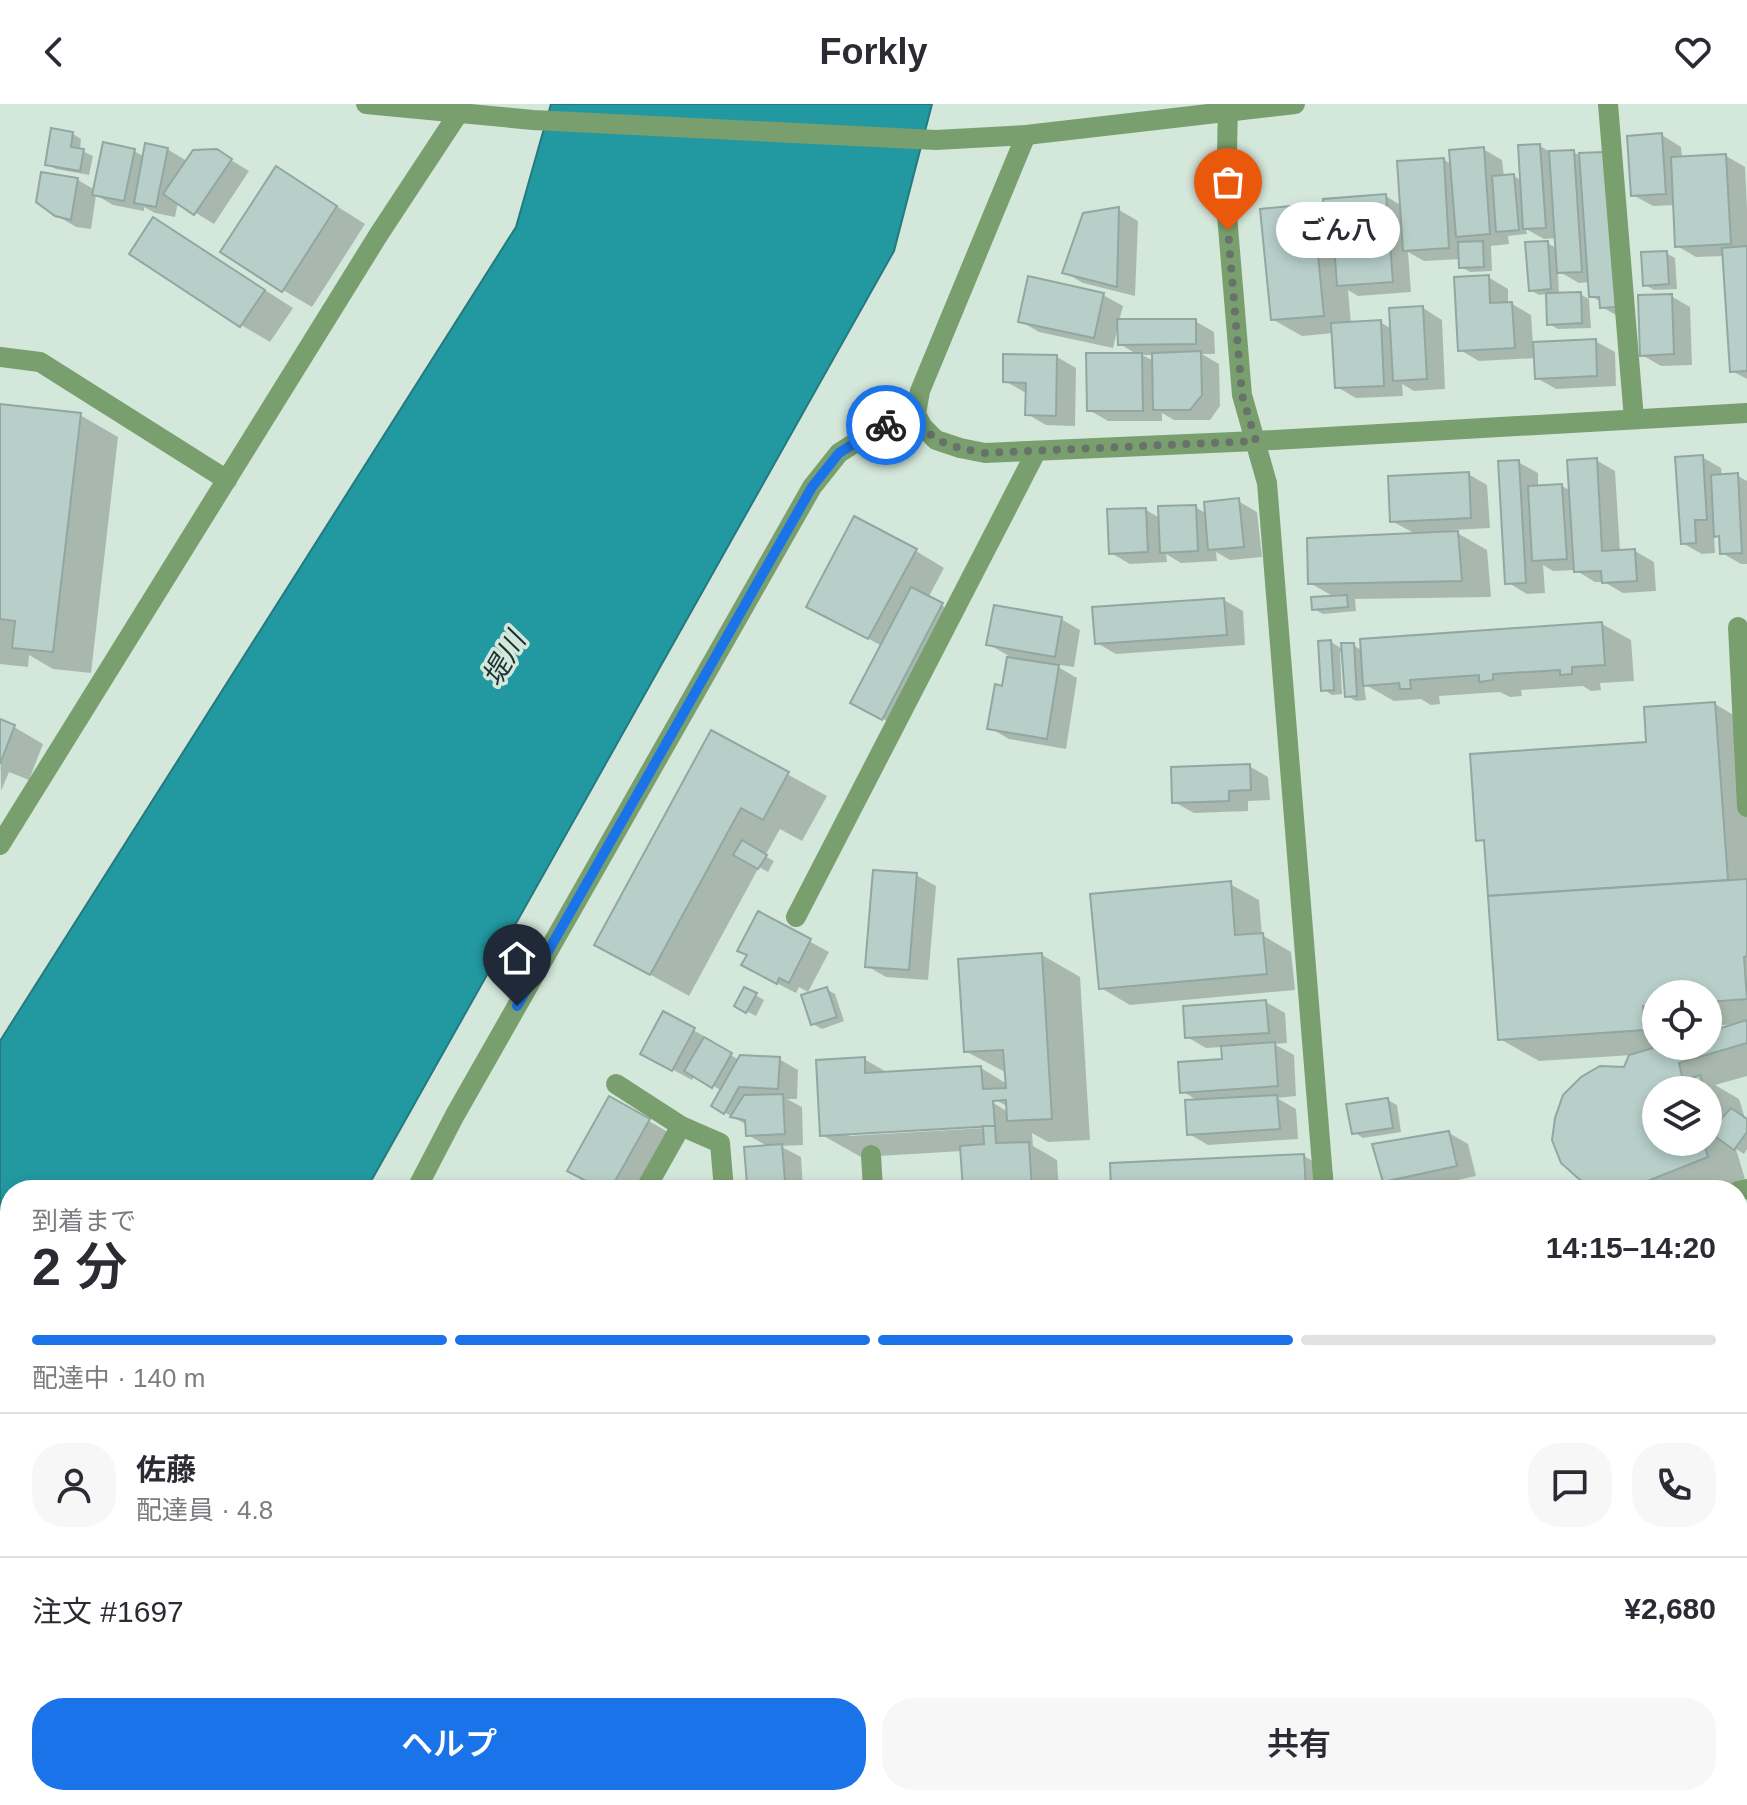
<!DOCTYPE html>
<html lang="ja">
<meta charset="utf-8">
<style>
:root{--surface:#fff;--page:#f7f7f7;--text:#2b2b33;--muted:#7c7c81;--line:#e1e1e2;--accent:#1a73e8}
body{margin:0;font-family:Arial,"Noto Sans JP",sans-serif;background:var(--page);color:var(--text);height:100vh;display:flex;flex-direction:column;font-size:30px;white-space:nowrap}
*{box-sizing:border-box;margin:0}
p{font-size:26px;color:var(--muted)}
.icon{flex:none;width:44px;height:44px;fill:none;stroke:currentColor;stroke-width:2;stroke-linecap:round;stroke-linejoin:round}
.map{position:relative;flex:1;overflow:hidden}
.sheet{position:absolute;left:0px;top:1076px;width:1748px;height:626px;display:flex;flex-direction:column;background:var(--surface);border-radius:32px 32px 0 0;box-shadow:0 4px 12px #0003}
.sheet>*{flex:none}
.tools{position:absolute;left:1642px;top:876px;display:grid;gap:16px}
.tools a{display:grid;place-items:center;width:80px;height:80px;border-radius:50%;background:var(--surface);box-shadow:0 4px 12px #0003;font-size:40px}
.pin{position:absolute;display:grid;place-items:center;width:68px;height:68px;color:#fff;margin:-82px -34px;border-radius:50% 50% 50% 0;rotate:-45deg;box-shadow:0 0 8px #0007}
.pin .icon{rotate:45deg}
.courier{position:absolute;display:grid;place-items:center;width:80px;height:80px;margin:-40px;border:6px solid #1a73e8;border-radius:50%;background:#fff;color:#222;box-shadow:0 2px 10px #0007}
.bubble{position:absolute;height:56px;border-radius:28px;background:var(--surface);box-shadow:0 4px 12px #0003;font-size:26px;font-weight:600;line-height:56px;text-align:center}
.headline em{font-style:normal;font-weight:600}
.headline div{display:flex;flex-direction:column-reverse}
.headline{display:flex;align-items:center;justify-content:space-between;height:136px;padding:0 32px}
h1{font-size:52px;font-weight:600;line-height:60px}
.bar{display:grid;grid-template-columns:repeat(4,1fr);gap:12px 8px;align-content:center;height:96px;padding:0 32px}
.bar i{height:10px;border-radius:6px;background:var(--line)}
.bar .selected{background:var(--accent)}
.bar p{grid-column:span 4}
.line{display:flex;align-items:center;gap:20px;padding:0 32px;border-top:2px solid var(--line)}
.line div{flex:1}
.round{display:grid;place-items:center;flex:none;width:84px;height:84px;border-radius:32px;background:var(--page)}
.primary-button{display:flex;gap:16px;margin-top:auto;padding:16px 32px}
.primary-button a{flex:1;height:92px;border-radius:32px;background:var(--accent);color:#fff;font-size:32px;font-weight:600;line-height:92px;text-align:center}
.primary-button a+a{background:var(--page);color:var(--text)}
header{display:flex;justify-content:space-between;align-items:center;height:104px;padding:0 32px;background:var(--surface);font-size:36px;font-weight:600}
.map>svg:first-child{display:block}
.water{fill:#2298a1;stroke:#257a7f;stroke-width:2}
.shadow{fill:#0003;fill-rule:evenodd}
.building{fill:#b7cec9;stroke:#91a7a2;stroke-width:2}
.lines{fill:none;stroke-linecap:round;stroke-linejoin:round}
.minor{stroke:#7a9f6e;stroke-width:20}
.done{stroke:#67726b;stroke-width:8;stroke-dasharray:0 14.4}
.route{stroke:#1a73e8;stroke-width:10}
.labels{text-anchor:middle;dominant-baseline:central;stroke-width:7;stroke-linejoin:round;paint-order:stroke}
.water-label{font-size:28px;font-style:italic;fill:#193234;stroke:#d4e7db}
</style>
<header><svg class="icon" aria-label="back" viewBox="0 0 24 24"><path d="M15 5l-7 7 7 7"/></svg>Forkly<svg class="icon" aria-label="heart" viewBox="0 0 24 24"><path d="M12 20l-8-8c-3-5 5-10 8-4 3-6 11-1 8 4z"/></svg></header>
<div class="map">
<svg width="1747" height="1701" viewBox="0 0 1747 1701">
<rect width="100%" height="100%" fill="#d4e7db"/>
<g class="water">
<path d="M551,0H932L894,147L366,1086H10V1692H25L20,1701H0V937L516,123Z"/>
<path d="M1747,1497V1701H1591L1598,1692H1738V1509Z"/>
</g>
<g class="shadow">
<path d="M73,30L81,35L80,46L93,52L89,71L56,65L47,60Z"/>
<path d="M1662,31L1681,43L1682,54L1726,52L1745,63L1747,105V275L1732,267L1724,152L1696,153L1677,142L1675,101L1653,102L1633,91Z"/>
<path d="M1540,42L1552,49L1573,48L1579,51L1604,50L1621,214L1602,203L1601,198L1591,192L1590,178L1579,179L1558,167L1559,191L1580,190L1589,195L1591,224L1558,225L1549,220L1548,190L1539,191L1530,186L1547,139L1558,145L1557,134L1544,135L1526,125L1527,130L1508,132L1509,140L1491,142L1492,167L1470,168L1461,163V155L1424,157L1408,148L1411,188L1358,192L1348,186L1351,220L1380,218L1392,225L1423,204L1442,216L1445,285L1414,287L1402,280L1403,292L1356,294L1337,283L1334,229L1302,232L1272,215L1313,102L1327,110L1386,92L1402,102L1444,56L1453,61L1483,45L1502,56L1504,73L1514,72L1522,77Z"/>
<path d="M167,45L187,57L216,47L249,67L214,120L178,98L175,113L155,109L144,103V107L113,101L96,91L91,125L76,123L56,111L78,76L95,86L134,47L145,53Z"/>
<path d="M305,82L365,120L312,203L283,186Z"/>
<path d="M1119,106L1138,117L1135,192L1083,179L1064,168Z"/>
<path d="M182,133L293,204L270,238L241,221L131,149Z"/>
<path d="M1666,149L1675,154L1677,185L1654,186L1645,181Z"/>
<path d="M1488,173L1508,185V200H1512L1531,211L1533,240L1595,237L1615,248L1616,282L1556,285L1537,274L1536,254L1479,257L1460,246Z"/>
<path d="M1103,191L1123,202L1119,217H1195L1214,228L1215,250H1202L1219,260L1220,302L1210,316H1174L1162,309V317H1108L1089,306L1138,251L1120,240L1118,223L1113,244L1039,228L1020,217ZM1142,251H1154V257Z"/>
<path d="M1671,192L1690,203L1692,261L1661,262L1642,251Z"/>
<path d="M1057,253L1076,264L1075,322L1046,321L1027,310L1028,288H1024L1005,277Z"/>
<path d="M0,302L80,311L118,333L91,569L53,565L29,551L28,563L0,560Z"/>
<path d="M1702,353L1721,364L1722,372H1738L1747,377V460H1741L1722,449L1721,435L1714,430L1715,449L1702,450L1682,439Z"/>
<path d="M1596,356L1615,367L1620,448L1635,447L1654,458L1656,487L1623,489L1604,478H1595L1575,466L1553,467L1543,461L1545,489L1527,490L1507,478L1518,358L1538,369V383L1562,382L1571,387Z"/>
<path d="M1468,370L1487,381L1490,424L1452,426L1487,446L1491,493L1355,495L1356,507L1323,510L1314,505L1336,494L1310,479L1417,431L1392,417Z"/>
<path d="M1238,397L1257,408L1262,453L1230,456L1216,448L1217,457L1181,459L1166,450L1167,458L1130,460L1111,449L1146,406L1160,414L1195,403L1207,410Z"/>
<path d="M916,447L944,464L928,494L961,512L902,625L872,609L882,542L837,518Z"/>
<path d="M1224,496L1243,507L1245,541L1116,550L1097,539Z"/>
<path d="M1061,515L1080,526L1074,563L1053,560L1077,574L1066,645L1009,635L990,624L1004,584L1009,552L988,540Z"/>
<path d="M1602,520L1631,536L1634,577L1600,579L1601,586L1591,587L1583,582L1521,586L1522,592L1510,593L1500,588L1439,592L1440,600L1431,601L1421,595L1394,597L1364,580L1366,596L1356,597L1347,592L1344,548H1340L1342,590L1332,591L1323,585L1331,538L1344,546L1353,541L1363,547Z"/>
<path d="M1715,600L1747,619V972L1715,981L1739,995L1745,1014L1747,1016V1045L1744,1050L1736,1045L1745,1075L1719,1086H1602L1581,1074L1632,951L1539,957L1500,935L1487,740L1478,735L1648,640ZM1656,890H1708V922L1736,920L1708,930V942H1656ZM1656,986H1708V1038H1656Z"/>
<path d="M0,617L14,623L43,640L29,676L9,668L1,687Z"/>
<path d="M712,629L827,692L802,737L780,725L765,752L774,757L768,768L759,763L689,892L635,862Z"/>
<path d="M1249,662L1268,673L1270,696L1248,697V707L1194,709L1174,698Z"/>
<path d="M916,771L936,782L928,876L886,873L867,862Z"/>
<path d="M1230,780L1259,796L1262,831L1291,848L1295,886L1130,901L1101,884Z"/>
<path d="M759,810L829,848L808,888L799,883L796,889L763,872L749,851Z"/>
<path d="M1042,851L1080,873L1090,1036L1048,1038L1032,1029L1033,1042L1057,1056L1059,1086H965L963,1047L861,1053L822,1031L864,955L890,970L981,964L1007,980V969L965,947ZM986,990L1008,1003V1008L984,993ZM985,1020V1024L849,1032V1029Z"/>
<path d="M745,885L764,896L756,912L736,902Z"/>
<path d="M826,885L835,890L844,917L822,925L813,920Z"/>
<path d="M1266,898L1285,909L1287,939L1274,940L1294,951L1296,992L1277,994L1296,1005L1298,1035L1208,1041L1189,1030L1200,998L1182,987L1224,957L1223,943L1206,944L1187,933Z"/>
<path d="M664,910L713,937L712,940L739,956L779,955L798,966L797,995H787L802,1003L803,1041L780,1042L801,1053L803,1086H761L749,1079L769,1043L748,1031L747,1021L713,1002L722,987L695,971L692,976L662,960Z"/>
<path d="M610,995L668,1028L635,1086H606Z"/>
<path d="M1388,996L1397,1001L1401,1028L1363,1034L1354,1028Z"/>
<path d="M1449,1029L1468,1040L1476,1072L1411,1086H1401L1385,1076Z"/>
<path d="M1304,1052L1333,1069L1334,1086H1113Z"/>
<path d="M230,1692H348L354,1696L352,1701H226Z"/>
<path d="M372,1692H424L425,1701H383L372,1695Z"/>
<path d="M696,1692H715L730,1701H674Z"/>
<path d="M748,1692H863L864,1701H764Z"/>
</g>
<g class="building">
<path d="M51,24L73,28L71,43L84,45L80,67L45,61Z"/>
<path d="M1662,29L1666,90L1631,92L1627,32Z"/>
<path d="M103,38L135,45L124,97L92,91Z"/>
<path d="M145,39L168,44L156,103L134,99Z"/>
<path d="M1540,40L1546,124L1523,125L1518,41Z"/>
<path d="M1484,43L1490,130L1456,133L1449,46Z"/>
<path d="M217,45L232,55L194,111L163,90L193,46Z"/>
<path d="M1574,46L1582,168L1557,169L1549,47Z"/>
<path d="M1604,48L1616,203L1600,204L1599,193H1589L1579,49Z"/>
<path d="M1726,50L1731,140L1675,143L1671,53Z"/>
<path d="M1444,54L1449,144L1403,147L1397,57Z"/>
<path d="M276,62L337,102L282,188L220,148Z"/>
<path d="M41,68L78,74L71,116L55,112L36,98Z"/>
<path d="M1514,70L1519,126L1496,128L1492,72Z"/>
<path d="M1386,90L1393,178L1337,182L1333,127L1326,128L1323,95Z"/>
<path d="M1313,100L1324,212L1271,216L1260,105Z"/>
<path d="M1119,103L1117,183L1062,169L1083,109Z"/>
<path d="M153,113L265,186L240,223L129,150Z"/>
<path d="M1483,137L1484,163L1459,164L1458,138Z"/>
<path d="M1548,137L1551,185L1529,187L1525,138Z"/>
<path d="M1747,142V267L1730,268L1722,144Z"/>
<path d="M1667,147L1669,180L1643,182L1641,148Z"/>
<path d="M1489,171L1490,199L1512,198L1515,244L1458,247L1454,173Z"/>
<path d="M1028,172L1104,189L1094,234L1018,218Z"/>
<path d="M1581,188L1582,219L1547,221L1546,189Z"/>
<path d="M1672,190L1674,250L1640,252L1638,191Z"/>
<path d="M1423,202L1427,275L1393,277L1389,204Z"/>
<path d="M1117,215H1196V240L1118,241Z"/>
<path d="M1381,216L1384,282L1335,284L1331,219Z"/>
<path d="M1596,235L1597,272L1535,275L1533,238Z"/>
<path d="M1201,247L1202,291L1190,306H1153L1152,249Z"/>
<path d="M1086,249H1142L1143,307H1087Z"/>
<path d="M1003,250L1057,251L1056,312L1025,311L1026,279L1003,278Z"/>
<path d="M0,300L81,309L53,548L12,544L15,517L0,515Z"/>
<path d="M1703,351L1707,416H1695L1696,439L1681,440L1675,353Z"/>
<path d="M1597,354L1602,447L1635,445L1637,477L1602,479L1601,467L1574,468L1567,356Z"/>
<path d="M1519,356L1526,479L1505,480L1498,357Z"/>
<path d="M1469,368L1471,414L1390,418L1388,372Z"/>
<path d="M1738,369L1742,449L1720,450L1719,432L1714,433L1711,371Z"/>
<path d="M1562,380L1567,455L1532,457L1528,382Z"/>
<path d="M1239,394L1244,443L1208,446L1204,398Z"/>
<path d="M1196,401L1198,447L1160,449L1158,402Z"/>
<path d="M1146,404L1148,448L1109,450L1107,405Z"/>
<path d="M854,412L917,445L868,535L806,503Z"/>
<path d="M1458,427L1462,477L1308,480L1307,434Z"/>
<path d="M911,483L943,499L882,616L850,599Z"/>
<path d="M1347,491L1348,503L1312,506L1311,493Z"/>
<path d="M1224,494L1227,531L1095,540L1092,503Z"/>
<path d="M994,501L1062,513L1055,553L986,541Z"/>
<path d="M1602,518L1605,561L1572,563V570L1560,571V566L1493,570V576L1479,578V571L1410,576L1411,585H1400L1399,579L1363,582L1360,535Z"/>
<path d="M1331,536L1334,586L1321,587L1318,537Z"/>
<path d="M1341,539H1354L1357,592L1345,593Z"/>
<path d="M1007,553L1059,561L1047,635L987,625L995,580L1002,582Z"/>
<path d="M1715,598L1728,776L1488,792L1484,736L1476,737L1470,650L1646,638L1644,603Z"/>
<path d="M0,615L15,621L0,660Z"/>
<path d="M711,626L789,668L763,716L741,704L650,871L594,841Z"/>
<path d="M1250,660L1251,686L1229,687V697L1172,699L1171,663Z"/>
<path d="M742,736L767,751L758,765L733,751Z"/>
<path d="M873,766L917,769L909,866L865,863Z"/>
<path d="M1747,775V852L1744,853L1747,895L1708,898V890H1656V902H1643L1645,926L1498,936L1488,792Z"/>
<path d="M1231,777L1235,831L1263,829L1267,870L1099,885L1090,790Z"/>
<path d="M758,807L811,835L789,879L779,874L777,880L741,861L747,851L737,847Z"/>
<path d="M1042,849L1052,1015L1007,1017L1006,996L993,997L995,1022L820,1032L816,956L865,953V969L981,962L983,985L1006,984L1003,946L964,948L958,855Z"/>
<path d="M744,883L757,889L746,909L734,902Z"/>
<path d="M827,883L837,913L811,921L801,891Z"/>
<path d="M1266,896L1269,929L1185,934L1183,902Z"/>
<path d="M663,907L695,924L672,967L640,950Z"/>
<path d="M1747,916V939L1679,959L1683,977L1700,971L1705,986H1656V1038H1703L1708,1053L1625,1086H1606L1595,1083L1580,1076L1561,1059L1552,1036L1555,1014L1563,991L1581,973L1600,962L1624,963L1629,951L1660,942H1708V928Z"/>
<path d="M704,933L732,949L712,984L684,967Z"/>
<path d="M1275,938L1278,982L1180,989L1178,958L1222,955L1221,942Z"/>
<path d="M740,951L780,953L778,985L739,983L724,1010L711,1002Z"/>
<path d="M783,990L785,1030L746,1032L745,1016L730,1013L744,991Z"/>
<path d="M1277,991L1280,1025L1187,1031L1185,996Z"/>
<path d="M609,992L650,1015L610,1086H603L567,1067Z"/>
<path d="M1388,994L1393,1024L1352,1030L1346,1000Z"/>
<path d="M1731,1004L1747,1015V1028L1734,1046L1709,1028Z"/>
<path d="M983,1022H995L996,1039L1029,1038L1032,1086H963L960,1042L984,1040Z"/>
<path d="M1449,1027L1457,1062L1383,1078L1372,1040Z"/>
<path d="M782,1040L785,1077L747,1080L744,1043Z"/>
<path d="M1304,1050L1306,1086H1111L1110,1059Z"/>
<path d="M228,1692H294L290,1701H224Z"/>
<path d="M310,1692H345L342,1701H307Z"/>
<path d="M691,1692H710L713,1701H668Z"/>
</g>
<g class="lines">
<g class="minor">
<path d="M366,0L533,16L936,36L1026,31L1295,0"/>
<path d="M1228,0L1226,99L1242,291L1267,379L1324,1086"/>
<path d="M1608,0L1634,315"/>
<path d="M1026,31L920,287L916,310L922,322L936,336L960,344L985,349L1256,337L1747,309"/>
<path d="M0,253L40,258L227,376"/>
<path d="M1738,523L1747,703"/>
<path d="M0,741L379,130L458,10L461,2"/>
<path d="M796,813L1036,348"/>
<path d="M616,980L681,1022L720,1039L724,1086"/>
<path d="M871,1051L873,1086"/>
<path d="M416,1086L455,1011L812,383L839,349L875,326L916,310"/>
<path d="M645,1086L681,1022"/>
<path d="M1738,1087L1747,1085"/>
<path d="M1738,1420L1746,1410"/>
<path d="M66,1701L72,1692"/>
<path d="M921,1701L928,1692"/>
<path d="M1522,1701L1529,1692"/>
</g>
</g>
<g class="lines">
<path class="done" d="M886,321L916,310C930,341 955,343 985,349L1256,337L1242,291L1228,126"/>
<path class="route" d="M517,902L812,383L839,349L875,326L886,321"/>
</g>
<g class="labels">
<g class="water-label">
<text transform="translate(504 555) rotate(-60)">堤川</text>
</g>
</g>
</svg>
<div class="tools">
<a><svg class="icon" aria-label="locate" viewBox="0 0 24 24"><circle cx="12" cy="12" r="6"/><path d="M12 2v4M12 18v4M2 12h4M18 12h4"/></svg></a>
<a><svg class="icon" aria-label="layers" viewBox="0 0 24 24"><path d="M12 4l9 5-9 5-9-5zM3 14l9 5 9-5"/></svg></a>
</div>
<div class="pin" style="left:1228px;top:126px;background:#ea580c"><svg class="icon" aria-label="bag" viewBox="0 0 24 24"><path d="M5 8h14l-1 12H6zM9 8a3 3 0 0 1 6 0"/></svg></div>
<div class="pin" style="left:517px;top:902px;background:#1f2937"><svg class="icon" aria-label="home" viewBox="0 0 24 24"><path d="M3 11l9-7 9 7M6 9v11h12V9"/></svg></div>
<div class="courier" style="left:886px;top:321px"><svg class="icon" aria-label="bike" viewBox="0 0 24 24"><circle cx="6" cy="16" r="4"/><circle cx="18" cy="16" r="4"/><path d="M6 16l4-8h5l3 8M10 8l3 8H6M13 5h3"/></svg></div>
<div class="bubble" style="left:1276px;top:98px;width:124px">ごん八</div>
<section class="sheet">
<div class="headline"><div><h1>2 分</h1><p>到着まで</p></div><em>14:15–14:20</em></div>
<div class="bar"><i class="selected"></i><i class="selected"></i><i class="selected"></i><i></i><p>配達中 · 140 m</p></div>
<div class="line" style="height:144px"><a class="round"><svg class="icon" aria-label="person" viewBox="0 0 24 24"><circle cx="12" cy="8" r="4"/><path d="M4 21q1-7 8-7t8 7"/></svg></a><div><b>佐藤</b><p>配達員 · 4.8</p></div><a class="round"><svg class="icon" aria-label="chat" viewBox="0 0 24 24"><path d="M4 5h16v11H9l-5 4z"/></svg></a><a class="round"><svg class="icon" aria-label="phone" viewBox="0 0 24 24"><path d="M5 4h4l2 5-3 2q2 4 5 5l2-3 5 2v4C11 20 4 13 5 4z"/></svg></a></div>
<div class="line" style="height:104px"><div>注文 #1697</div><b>¥2,680</b></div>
<div class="primary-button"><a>ヘルプ</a><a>共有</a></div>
</section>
</div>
